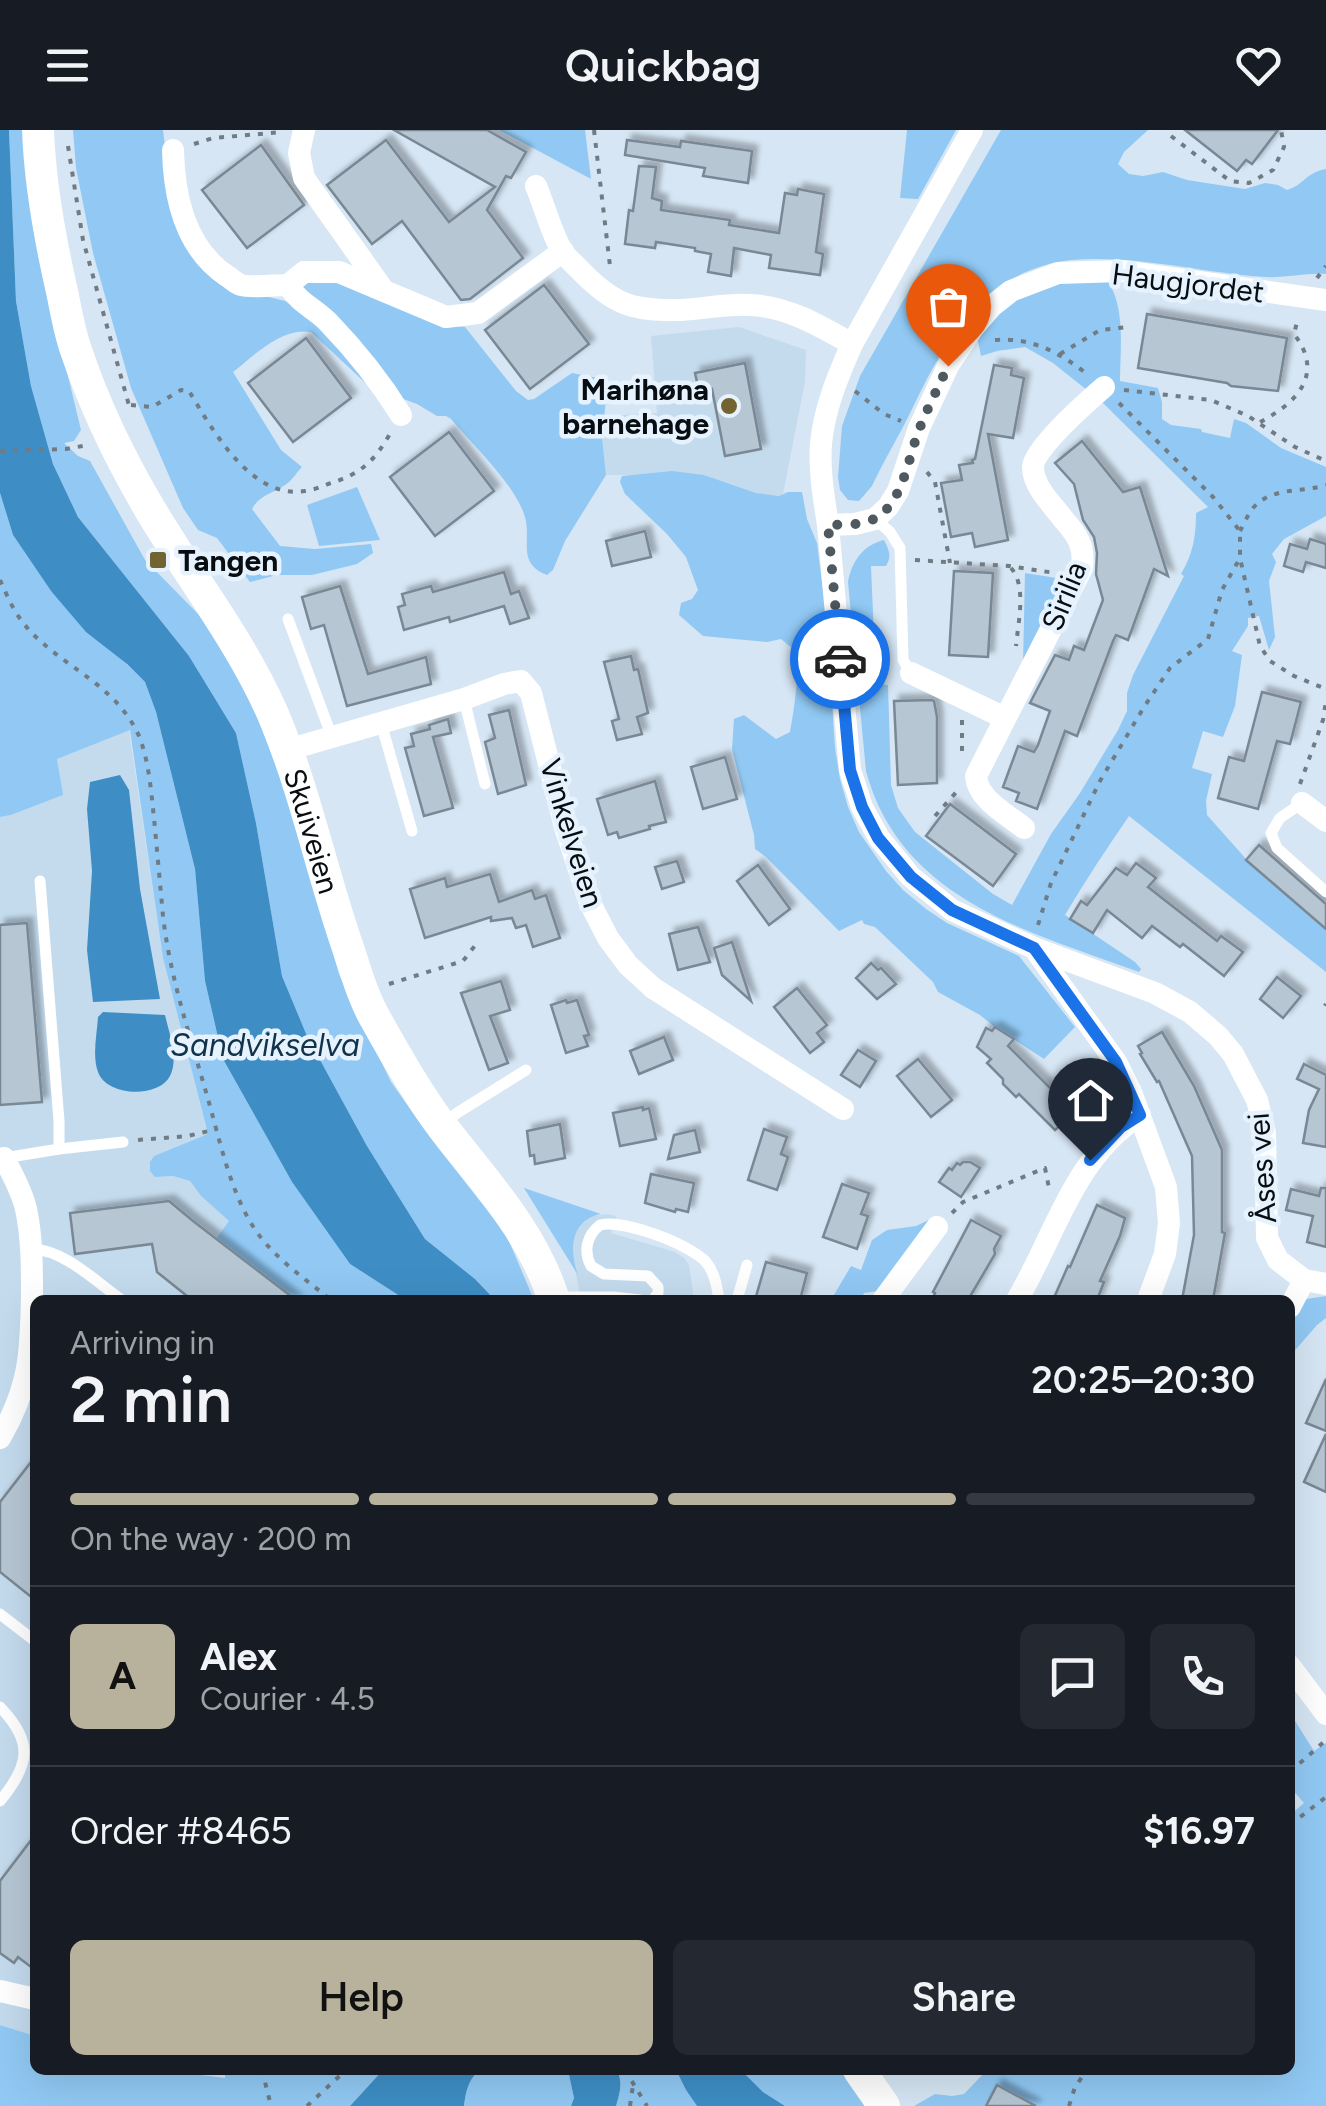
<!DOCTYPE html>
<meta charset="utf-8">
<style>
:root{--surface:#171b24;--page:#242831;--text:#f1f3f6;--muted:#9ea1a6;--line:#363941;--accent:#b8b29d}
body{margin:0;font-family:Figtree,sans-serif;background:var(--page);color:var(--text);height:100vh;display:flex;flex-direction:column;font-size:38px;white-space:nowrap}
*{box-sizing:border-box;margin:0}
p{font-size:32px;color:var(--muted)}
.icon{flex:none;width:55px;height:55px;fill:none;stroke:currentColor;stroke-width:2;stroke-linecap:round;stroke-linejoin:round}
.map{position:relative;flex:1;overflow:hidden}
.details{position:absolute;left:30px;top:1165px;width:1265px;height:780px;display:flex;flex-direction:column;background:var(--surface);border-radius:15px;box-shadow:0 10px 40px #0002}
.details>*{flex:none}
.pin{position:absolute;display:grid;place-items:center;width:85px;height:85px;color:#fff;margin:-102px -42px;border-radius:50% 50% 50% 0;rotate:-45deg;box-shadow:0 0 10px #0007}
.pin .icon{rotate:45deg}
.courier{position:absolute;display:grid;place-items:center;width:100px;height:100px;margin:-50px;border:8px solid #1a73e8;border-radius:50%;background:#fff;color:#222;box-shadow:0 2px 12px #0007}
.summary em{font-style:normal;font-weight:600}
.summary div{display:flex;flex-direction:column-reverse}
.summary{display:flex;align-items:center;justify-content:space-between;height:170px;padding:0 40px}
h1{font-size:65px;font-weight:600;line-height:75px}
.bar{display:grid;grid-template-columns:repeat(4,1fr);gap:15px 10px;align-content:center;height:120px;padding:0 40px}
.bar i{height:12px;border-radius:8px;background:var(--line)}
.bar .active{background:var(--accent)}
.bar p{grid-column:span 4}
.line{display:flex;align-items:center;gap:25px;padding:0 40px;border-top:2px solid var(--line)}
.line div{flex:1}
.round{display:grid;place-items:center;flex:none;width:105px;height:105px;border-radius:15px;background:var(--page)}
.primary-button{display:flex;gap:20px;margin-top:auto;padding:20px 40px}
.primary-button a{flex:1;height:115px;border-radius:15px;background:var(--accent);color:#111;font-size:40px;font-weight:600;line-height:115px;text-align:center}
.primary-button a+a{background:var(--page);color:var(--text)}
header{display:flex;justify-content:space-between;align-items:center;height:130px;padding:0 40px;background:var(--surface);font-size:45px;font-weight:600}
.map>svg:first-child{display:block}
.built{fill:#c4dbee}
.green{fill:#91c9f4}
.water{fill:#3e8ec5}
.building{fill:#b6c6d3;stroke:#798894;stroke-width:2.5;filter:url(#shadow)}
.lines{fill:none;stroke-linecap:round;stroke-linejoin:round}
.path{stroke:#707b84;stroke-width:4;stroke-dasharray:5 8;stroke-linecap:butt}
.service{stroke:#fff;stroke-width:11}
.minor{stroke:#fff;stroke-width:22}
.secondary{stroke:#fff;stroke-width:32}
.done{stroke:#4f5960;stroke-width:10;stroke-dasharray:0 18}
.route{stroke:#1a73e8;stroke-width:12}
.poi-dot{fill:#736331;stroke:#e6f3fe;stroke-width:4}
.labels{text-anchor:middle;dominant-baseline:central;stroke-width:9;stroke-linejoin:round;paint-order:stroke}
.street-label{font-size:30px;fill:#070d11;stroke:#e6f3fe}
.poi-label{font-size:30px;font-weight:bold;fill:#070d11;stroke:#e6f3fe;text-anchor:end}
.water-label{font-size:32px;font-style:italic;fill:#10334a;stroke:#e6f3fe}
</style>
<header><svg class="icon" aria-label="menu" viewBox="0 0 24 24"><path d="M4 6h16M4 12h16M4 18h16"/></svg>Quickbag<svg class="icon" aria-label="heart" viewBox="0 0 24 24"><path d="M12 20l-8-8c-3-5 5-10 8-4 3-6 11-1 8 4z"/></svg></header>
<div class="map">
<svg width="1326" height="1976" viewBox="0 0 1326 1976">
<defs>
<filter id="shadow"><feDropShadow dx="5.5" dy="-5.5" stdDeviation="2.5" flood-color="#0004"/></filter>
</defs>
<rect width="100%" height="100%" fill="#d6e6f4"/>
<g class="built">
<path d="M739,197L806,220L805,252L783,364L779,366L756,363L704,345H606L602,307L606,286L657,283L651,206Z"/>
<path d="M129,600L163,828L208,1005L154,1026L155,1047L173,1046L190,1051L201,1066L229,1091L217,1109L296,1170H35V1906L0,1895V687L11,685L62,665L57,629Z"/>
<path d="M608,1084L616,1086L611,1103L675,1122L684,1128L689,1135L694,1170H581L571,1118L573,1108L580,1095L592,1086Z"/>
</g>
<g class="green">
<path d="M9,0H29L52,180L81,300L74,311L64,313L78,326L90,331L145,430L205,491L249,565L291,676L339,844L391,952L439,1019L506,1104L534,1170H495L475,1149L425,1109L367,1016L307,906L282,846L256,693L236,603L189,526L78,387L53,334L31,256L16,171Z"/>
<path d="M73,0H163L171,69L180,93L261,165L285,171L316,190L374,261L311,202C281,197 255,225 233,242L281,320L302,337C297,342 292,351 285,355C273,364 260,364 252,379L280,416L315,419L371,414L373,423L357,434L312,445H277L250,452L217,408L198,400L183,378L131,258L93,123L76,38Z"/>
<path d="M499,0H585L591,49Z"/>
<path d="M907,0H956L918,69L900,68Z"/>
<path d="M1001,0H1148L1124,22L1118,34L1129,44L1143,46L1163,42L1187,50L1245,59L1265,53L1278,55L1287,60C1304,55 1305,43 1326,39V144C1305,143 1286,148 1265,147C1207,143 1149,128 1090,129C994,130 951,198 914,275C901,303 885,328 872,356L859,371L848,370L840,360L838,347L842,296L860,246Z"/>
<path d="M335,149L453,196L465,197L516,261L528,270L534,269L572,243L608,250L602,307L606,345L565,411L553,440L547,445C515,433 533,408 524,384C514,354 472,314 451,289L446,286H437L417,274L398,267L301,159L304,151Z"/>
<path d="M1078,149L1107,150C1126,177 1120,219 1120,251L1158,258L1162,272V289L1171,295L1201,299L1202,302L1230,308L1234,289L1246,293L1281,318L1326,337V386L1284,409L1272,424L1276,432L1269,451L1275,507L1269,520L1259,486L1248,488V496L1232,521L1242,525L1235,576L1223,607L1203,601L1192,638L1212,644L1206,671L1207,685L1247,730L1326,799V842L1129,686C1107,718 1085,751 1065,785L1135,832L1141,839L1139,842C1028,801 901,770 866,641L848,452C852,431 863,415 884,410C889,420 892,426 886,436H871L876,554L888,555L891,655L898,678L915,702L993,764L1012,775L1051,704L1080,663L1118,600L1127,581V563L1133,545L1184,446L1181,444C1193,424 1196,406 1196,383L1208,377L1102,272L1053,233L1025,217L997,221L981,226L977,207L1011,170L1042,157Z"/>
<path d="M672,341L704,345L756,363L779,366L788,362H802L807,389L817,413L826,484L835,618L840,649L848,677L859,702L886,741L903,760L926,779L947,793L1019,826L1075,897L1044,929L995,897L980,885L938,862L933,852L875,797L864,794L862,790L839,801L766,727L755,719L754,705L732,619L734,589L744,585L776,609L790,602C793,586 802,532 794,519C793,519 782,510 781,509L767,512L703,506L679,485L681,473L692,469L698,460L686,427L667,404L625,364L620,352L622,346Z"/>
<path d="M357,357L380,410L319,416L307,375Z"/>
<path d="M0,363L13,405L51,461L145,552L156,582L195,739L205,851L223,929L292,1052L350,1134L406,1170H296L216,1109L229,1091L201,1066L190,1051L173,1046L155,1047L150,1041V1032L154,1026L208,1004L163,828L130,600L57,629L63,665L11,685L0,687Z"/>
<path d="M1025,443L1069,450L1023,535Z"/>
<path d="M524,1058L601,1084C570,1090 569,1121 578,1145Z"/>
<path d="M931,1089L878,1161L864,1163L861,1170H831L851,1136L861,1140L872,1110L887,1100L916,1096Z"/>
<path d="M1326,1166V1188L1317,1195L1290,1226V1188L1306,1169Z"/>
<path d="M1290,1583L1314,1621L1326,1613V1976H914L935,1964L952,1966L964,1964L987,1940H1290V1685L1304,1673L1290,1657Z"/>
<path d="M0,1895L35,1906V1940H161L225,1948V1940H383L350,1976H0Z"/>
<path d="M481,1940H568L574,1968L571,1976H464C466,1961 468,1948 481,1940Z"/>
<path d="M617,1940H676L686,1960L697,1976H616C620,1962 623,1953 617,1940Z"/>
<path d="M741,1940H843L868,1976H785L763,1962Z"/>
</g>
<g class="water">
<path d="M0,0H9L16,171L31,256L53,334L78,387L189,526L236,603L256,693L282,846L307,906L367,1016L425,1109L475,1149L495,1170H406L350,1134L292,1052L223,929L205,851L195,739L156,582L145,552L127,534L86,502L51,461L13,405L0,363Z"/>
<path d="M120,645L129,660L140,759L160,869L93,872L87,820L92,741L87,679L90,652Z"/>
<path d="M103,882L165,885C169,903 179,928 170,946C158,969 106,966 98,942C92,926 97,904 98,887Z"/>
<path d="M383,1940H481C468,1948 466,1962 464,1976H350Z"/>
<path d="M568,1940H617C623,1953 620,1962 616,1976H571L574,1968Z"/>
<path d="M676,1940H741L763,1962L785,1976H697L686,1960Z"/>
</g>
<g class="building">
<path d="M394,0H487L526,22L511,48L506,46L487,80L523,128L470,169L461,170L402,91L372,114L327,55L386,10L449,92L495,57Z"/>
<path d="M1185,0H1278L1252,34L1246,30L1237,41Z"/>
<path d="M627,10L680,17L681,11L752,21L748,53L703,46L705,38L625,25Z"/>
<path d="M261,15L304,75L247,118L202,60Z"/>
<path d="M639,36L656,37L652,68L662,71L661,80L730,90L729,95L779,103L785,63L797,65L798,59L824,64L816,122L823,124L820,145L769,138L771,125L734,118L731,146L708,142L711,124L695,121V118L656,112L655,118L625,114L629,80L633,81Z"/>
<path d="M544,155L589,214L530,259L485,200Z"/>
<path d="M1147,184L1287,208L1278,261L1231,256L1227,253L1138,238Z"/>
<path d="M306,208L351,268L293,312L248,253Z"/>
<path d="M745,233L761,319L725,326L712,259L699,261L695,243Z"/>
<path d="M994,235L1012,238L1011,245L1024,248L1013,308L988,304L1008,410L975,417L972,403L951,407L941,353L962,350L959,335L973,333L972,330L975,329Z"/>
<path d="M449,302L494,361L435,406L390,347Z"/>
<path d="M1082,311L1123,362L1140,357L1168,446L1154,439L1128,510L1116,505L1113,511L1077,606L1065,601L1037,679L1016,671L1019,663L1003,657L1018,616L1034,622L1038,615L1050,581L1030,573L1055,525L1069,530L1074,516L1084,520L1103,470L1096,444L1097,423L1094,407L1083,390L1074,354L1055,333Z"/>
<path d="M645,401L651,427L612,436L606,411Z"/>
<path d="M1310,409L1326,414V438L1306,432L1303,442L1284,436L1290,414L1307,419Z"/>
<path d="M954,441L993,443L988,527L949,525Z"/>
<path d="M504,442L511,464L519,461L529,488L510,494L504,476L450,492L449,487L404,500L398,477L405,475L402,464L431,456L433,462Z"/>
<path d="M340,456L368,544L426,527L431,554L347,576L324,495L311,499L302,467Z"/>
<path d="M631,526L634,540L638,539L648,583L637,587L642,604L617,610L612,591L619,589L604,532Z"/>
<path d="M1262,562L1301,572L1290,614L1277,611L1258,679L1218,668L1229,627L1244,631Z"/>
<path d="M932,570L934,571L937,587V653L898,655L894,571Z"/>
<path d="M509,580L526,655L498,664L485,612L495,608L489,585Z"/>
<path d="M448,589L451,603L433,607L453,678L424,686L405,618L414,616L411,604L430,599L429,595Z"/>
<path d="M725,627L737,669L703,679L691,637Z"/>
<path d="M655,651L666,692L649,696L650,699L619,708L617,702L608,705L597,669Z"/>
<path d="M950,674L1016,724L993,756L926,706Z"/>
<path d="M1259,715L1326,774V799L1246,730Z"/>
<path d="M677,731L684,752L662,759L655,737Z"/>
<path d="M1136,733L1156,748L1148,757L1217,811L1221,806L1243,822L1224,846L1183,814L1180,817L1152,796L1142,808L1107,780L1093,803L1070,789L1081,771L1087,775L1116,738L1127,745Z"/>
<path d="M758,735L790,779L769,795L737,751Z"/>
<path d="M490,744L499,772L532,760L535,769L546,765L560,808L533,817L526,795L516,798L512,788L491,791V787L425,808L410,759L445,748L447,757Z"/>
<path d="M27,793L42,972L0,975V795Z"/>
<path d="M698,797L710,832L678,840L669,804Z"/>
<path d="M732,812L751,871L722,845L714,818Z"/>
<path d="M871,833L878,840L881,838L896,854L877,869L856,848Z"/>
<path d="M1277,847L1301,866L1283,888L1260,869Z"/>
<path d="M501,851L510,880L490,886L508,933L489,940L461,863Z"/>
<path d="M797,858L827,895L817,903L824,912L810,923L774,877Z"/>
<path d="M566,870L567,873L577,870L589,905L584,906L588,916L566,923L551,875Z"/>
<path d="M995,897L1014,909L1008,916L1058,966L1073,951L1093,965L1055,1000L1019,964L1016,967L1003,954V949L987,933L991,929L977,917L986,898L992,901Z"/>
<path d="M1162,902L1194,956L1222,1020V1102L1225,1103L1213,1170H1182L1194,1105L1192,1026L1159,951L1157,952L1140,924L1142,923L1138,916Z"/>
<path d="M664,907L673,930L639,944L630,921Z"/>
<path d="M858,920L876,931L860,957L841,945Z"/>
<path d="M918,929L952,970L931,987L897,946Z"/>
<path d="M1304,934L1326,945V1017L1303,1013L1309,980L1319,959L1297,949Z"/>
<path d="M643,977V980L649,978L656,1009L620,1016L613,983Z"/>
<path d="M560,994L565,1028L535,1034L534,1025L530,1026L527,1001Z"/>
<path d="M764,999L787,1007L781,1024L788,1027L777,1060L748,1050Z"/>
<path d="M695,1000L700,1022L668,1029L674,1005Z"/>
<path d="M963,1032H970L980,1038L961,1067L939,1052L949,1038L952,1040L957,1033L960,1035Z"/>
<path d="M651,1044L694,1053L688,1082L676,1079L675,1082L645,1073Z"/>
<path d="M842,1054L869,1063L861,1084L868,1086L857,1119L823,1107Z"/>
<path d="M1321,1058H1326V1117L1307,1112L1313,1086L1286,1080L1291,1059L1319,1066Z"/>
<path d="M169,1071L193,1091L296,1170H192L157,1142L152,1114L75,1124L70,1083Z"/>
<path d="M1097,1075L1125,1088L1120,1106L1100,1151L1104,1152L1097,1170H1053L1068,1136L1070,1137Z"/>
<path d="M971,1090L1001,1106L994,1119L995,1124L968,1170H932L935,1163L933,1162Z"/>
<path d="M766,1132L807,1143L800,1170H755Z"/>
<path d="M1326,1249V1301L1306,1293Z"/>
<path d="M1326,1304V1362L1304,1352Z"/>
<path d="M35,1327V1470L0,1442V1372Z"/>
<path d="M35,1705V1840L18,1827L14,1833L0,1823V1751Z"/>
<path d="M997,1955L1036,1976H986Z"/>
</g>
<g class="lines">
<g class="path">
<path d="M594,0L610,136"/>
<path d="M1171,6L1230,51L1249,53L1273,40L1284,17L1281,0"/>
<path d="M194,14L213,8L283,2"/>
<path d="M68,16L83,110L130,279"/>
<path d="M1317,148L1326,136"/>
<path d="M995,210C1031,207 1058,222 1086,243"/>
<path d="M1060,224L1100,200L1128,197"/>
<path d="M1124,260L1211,270L1248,286L1295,317L1326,331"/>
<path d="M855,261L884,284L901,291"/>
<path d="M1119,273L1213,367L1240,401V428L1260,516L1270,531L1294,546L1326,559"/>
<path d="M131,275L152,277L181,260L189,261C212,299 251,370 305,361C313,360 321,357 328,354C361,344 374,332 391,302"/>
<path d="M1260,292C1297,273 1325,244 1294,204L1298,188"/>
<path d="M0,321L66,319L88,315"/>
<path d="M927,342L935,352L950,433"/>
<path d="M1240,401C1244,394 1248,384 1253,378C1272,356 1302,363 1326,355"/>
<path d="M915,430L1009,436L1055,443"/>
<path d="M1011,438C1027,456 1018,493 1016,516"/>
<path d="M0,450C6,463 12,478 21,490C54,535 114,550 139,606C149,631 151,661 154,688C157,720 160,753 163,786C170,848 191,909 208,969C220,1011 230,1061 254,1098C274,1128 304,1148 331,1170"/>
<path d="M962,590V621"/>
<path d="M1300,654L1323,590L1326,571"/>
<path d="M935,686L959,659"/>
<path d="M1038,795L1051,753L1100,651L1144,577L1170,538L1208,509L1222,460L1240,428"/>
<path d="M389,854L463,831L477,813"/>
<path d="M1325,876L1326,874"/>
<path d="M138,1010L188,1006L217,999"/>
<path d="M952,1083L963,1072L1045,1038L1049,1058"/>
<path d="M1290,1642L1326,1610"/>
<path d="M1290,1695L1326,1667"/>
<path d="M262,1940L271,1976"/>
<path d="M625,1940L647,1976"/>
<path d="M307,1976L346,1940"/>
<path d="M630,1976L633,1955"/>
<path d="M1069,1976L1075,1957L1087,1940"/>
</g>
<g class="service">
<path d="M875,389L890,402L900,418L903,530L911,543"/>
<path d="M288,489L332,607"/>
<path d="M464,569L485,654"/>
<path d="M381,593L412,701"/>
<path d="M1302,673L1280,688L1271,703L1277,718L1326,762"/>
<path d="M446,992L457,983L526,940"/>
<path d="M59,1019L123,1012"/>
<path d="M4,1028L59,1019V991L40,751"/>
<path d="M32,1119C65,1120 96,1152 122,1170"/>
<path d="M558,1167H614L640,1170"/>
<path d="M653,1170L658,1163V1157L648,1146L604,1144L591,1136C583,1121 587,1105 600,1095C623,1089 690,1114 706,1132C715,1143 717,1157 719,1170"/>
<path d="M737,1170L747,1135"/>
<path d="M0,1484L35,1511"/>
<path d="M0,1577C34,1612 30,1635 0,1671"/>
</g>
<g class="minor">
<path d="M304,0L299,23L304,48L382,158"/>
<path d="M972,0L852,214C838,246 824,279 821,314C819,341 824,369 828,395L850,640L862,677L879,708L911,747L952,780L1034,818L1155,863L1190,882L1218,906L1233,924L1257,970L1265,1003L1267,1108L1278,1130L1304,1150L1326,1154"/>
<path d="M173,20C174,68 185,118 227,146C232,149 235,153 241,155C252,158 276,155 288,155"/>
<path d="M536,56C544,75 552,104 562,121C566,127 573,133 578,138C613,175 632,181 681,180C704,179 728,173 751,175C789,177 820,196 852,214"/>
<path d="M401,285C380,251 356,221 328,192C313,177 300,174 288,155L304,142H339L446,187L478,183L563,121"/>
<path d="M828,395L855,394L875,389L888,377L898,361L919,298L948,236L973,198L992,176L1011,161L1058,143L1122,141L1326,170"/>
<path d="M911,543L1005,588"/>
<path d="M287,620L464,569L504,554L521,551L531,563L565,697L590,773L608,808L628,835L653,858L843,979"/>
<path d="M1302,673L1326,691"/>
<path d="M1024,698C1008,685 977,669 976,646L1082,438C1085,417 1078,406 1064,390C1053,375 1033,357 1033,337C1033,319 1089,270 1104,257"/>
<path d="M1034,818L1116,932L1131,962L1166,1057L1169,1093L1165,1124L1148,1170"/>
<path d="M0,1029L4,1028C12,1044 22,1061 26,1079C32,1107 32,1136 32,1165C31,1222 30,1257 0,1308"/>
<path d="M883,1170L937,1097"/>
<path d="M1017,1170C1056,1104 1073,1028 1140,985"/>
<path d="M1290,1177L1304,1150"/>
<path d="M1290,1536L1326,1584"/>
<path d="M0,1861L35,1869"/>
</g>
<g class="secondary">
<path id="s1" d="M38,0C40,54 49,104 61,157C66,179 69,202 77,223C95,277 122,332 151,381C191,448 240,510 272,582C304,656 320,736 346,812C355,838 362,866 376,890C397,927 418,965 444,999C486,1053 533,1103 554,1170"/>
<path d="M859,1940L884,1976"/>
</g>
</g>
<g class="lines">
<path class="done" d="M840,529L828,395C843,394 861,396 874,389C903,374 908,328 919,300C927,279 938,258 948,236"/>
<path class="route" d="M840,529L850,640L862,677L878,708L911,747L952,780L1034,818L1116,932L1140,985L1121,997L1090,1030"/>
</g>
<g class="poi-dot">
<circle cx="729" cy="276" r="10"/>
<rect x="148" y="420" width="20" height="20" rx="5"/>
</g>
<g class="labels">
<g class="street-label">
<text transform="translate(1188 153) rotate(7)">Haugjordet</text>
<text transform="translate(1064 466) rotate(-68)">Sirilia</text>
<text stroke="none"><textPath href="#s1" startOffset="762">Skuiveien</textPath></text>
<text transform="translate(572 703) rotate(73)">Vinkelveien</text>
<text transform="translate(1262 1038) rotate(-94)">Åses vei</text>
</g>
<g class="poi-label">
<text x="709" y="259">Marihøna<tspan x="709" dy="34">barnehage</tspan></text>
<text x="178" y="430" text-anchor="start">Tangen</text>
</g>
<g class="water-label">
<text x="265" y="915">Sandvikselva</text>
</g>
</g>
</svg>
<div class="pin" style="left:948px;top:236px;background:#ea580c"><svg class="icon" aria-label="bag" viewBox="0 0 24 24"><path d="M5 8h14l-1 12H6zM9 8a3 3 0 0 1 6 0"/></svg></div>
<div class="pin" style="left:1090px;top:1030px;background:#1f2937"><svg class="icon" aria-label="home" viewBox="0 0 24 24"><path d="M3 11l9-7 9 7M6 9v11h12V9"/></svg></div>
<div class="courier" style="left:840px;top:529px"><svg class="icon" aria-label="car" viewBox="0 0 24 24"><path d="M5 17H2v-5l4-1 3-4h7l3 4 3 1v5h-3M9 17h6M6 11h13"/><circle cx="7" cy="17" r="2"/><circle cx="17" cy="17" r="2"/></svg></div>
<section class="details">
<div class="summary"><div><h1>2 min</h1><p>Arriving in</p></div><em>20:25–20:30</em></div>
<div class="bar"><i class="active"></i><i class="active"></i><i class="active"></i><i></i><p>On the way · 200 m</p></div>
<div class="line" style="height:180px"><b class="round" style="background:var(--accent);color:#111">A</b><div><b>Alex</b><p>Courier · 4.5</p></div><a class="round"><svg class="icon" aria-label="chat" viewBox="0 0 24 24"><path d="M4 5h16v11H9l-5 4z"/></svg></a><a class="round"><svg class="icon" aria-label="phone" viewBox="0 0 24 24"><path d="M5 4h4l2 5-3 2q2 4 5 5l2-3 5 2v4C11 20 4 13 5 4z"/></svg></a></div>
<div class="line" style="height:130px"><div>Order #8465</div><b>$16.97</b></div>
<div class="primary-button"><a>Help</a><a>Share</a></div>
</section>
</div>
